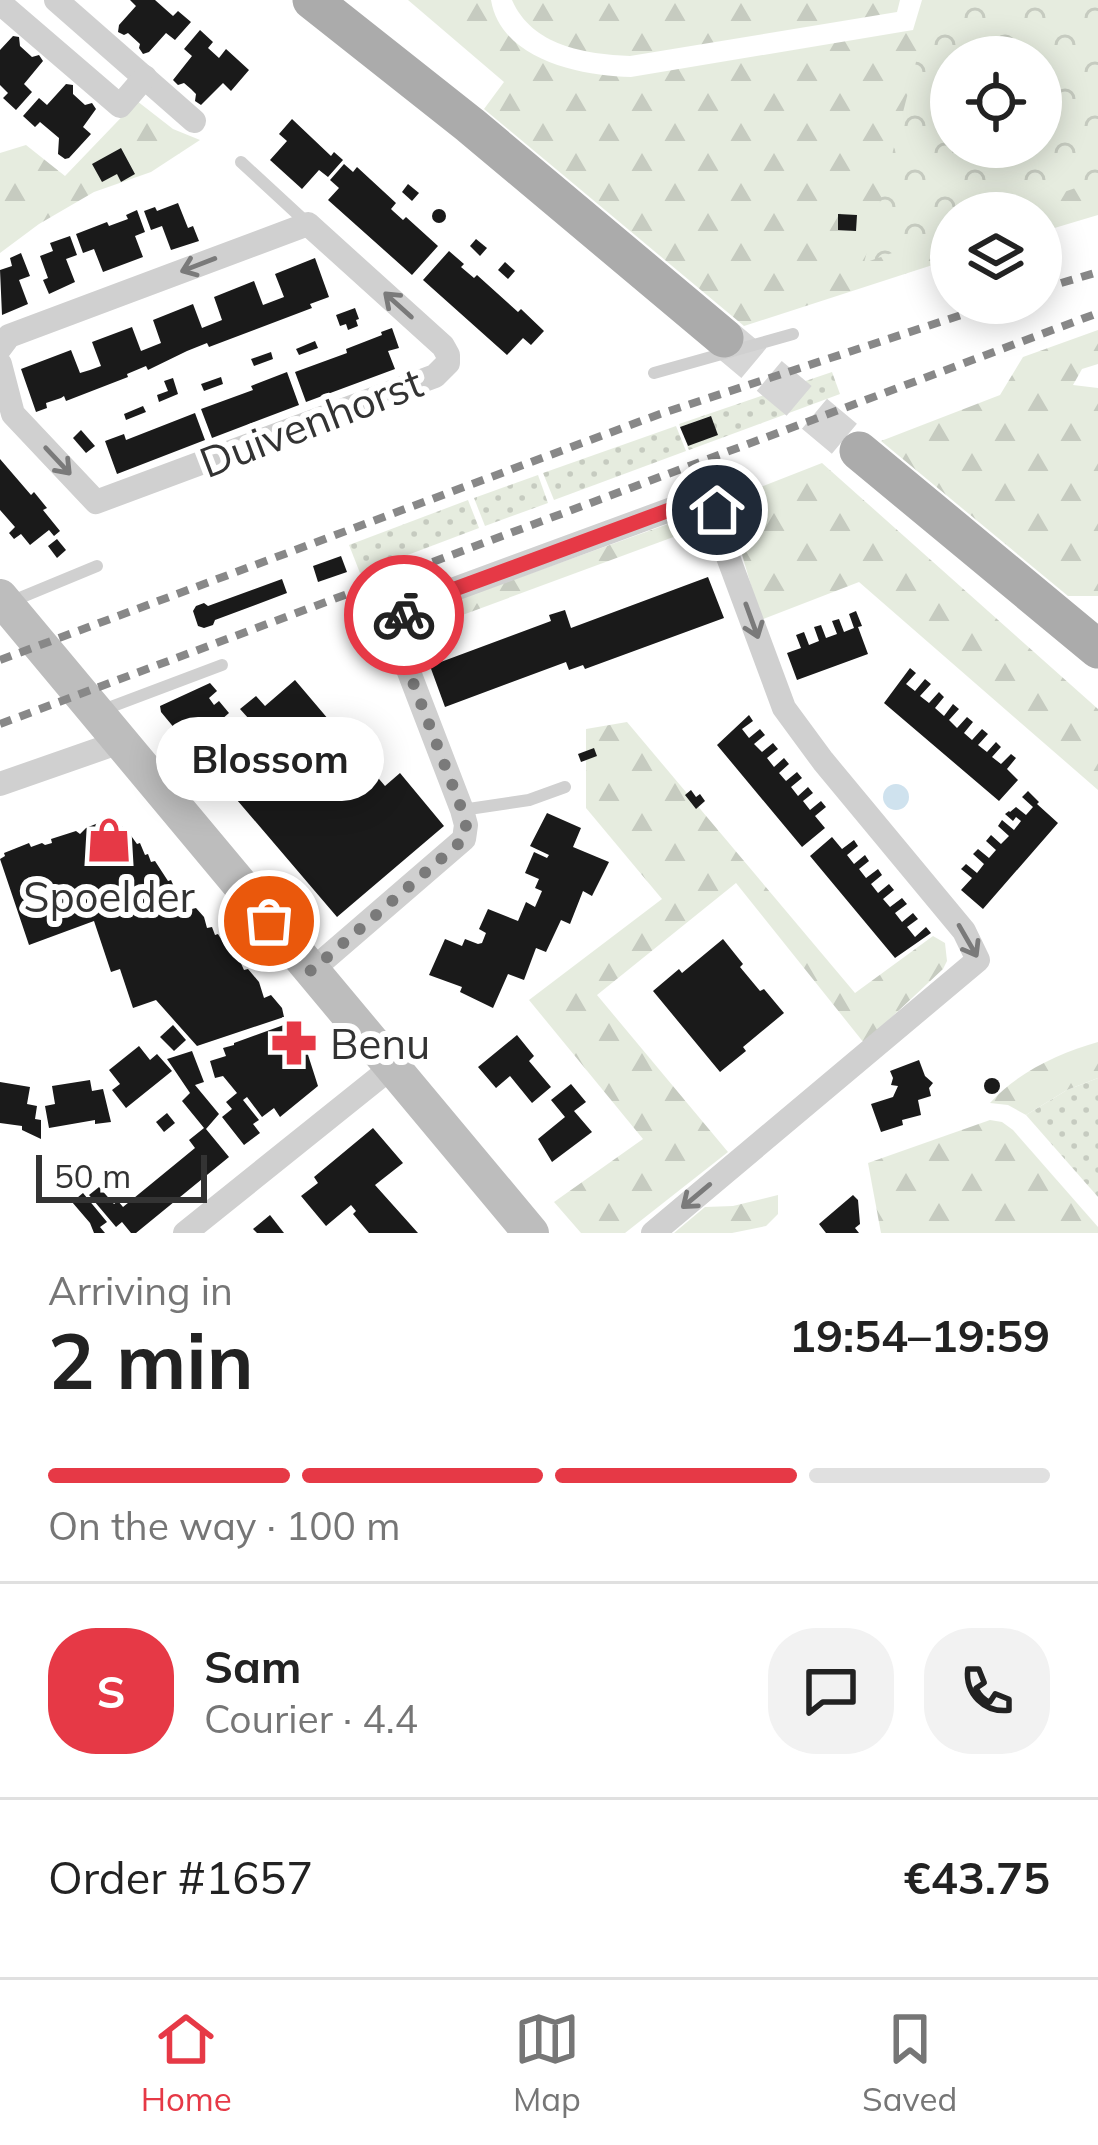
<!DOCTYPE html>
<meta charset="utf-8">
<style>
:root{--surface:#fff;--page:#f2f2f2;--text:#222;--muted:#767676;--line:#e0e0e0;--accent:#e63946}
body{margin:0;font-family:Mulish,sans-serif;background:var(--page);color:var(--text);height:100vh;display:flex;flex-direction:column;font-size:45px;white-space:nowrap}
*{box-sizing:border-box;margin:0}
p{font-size:39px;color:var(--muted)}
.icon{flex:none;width:66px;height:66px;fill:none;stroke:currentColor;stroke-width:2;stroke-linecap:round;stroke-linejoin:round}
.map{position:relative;height:1233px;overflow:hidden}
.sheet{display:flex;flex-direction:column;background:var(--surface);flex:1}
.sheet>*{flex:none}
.buttons{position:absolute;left:930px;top:36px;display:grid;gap:24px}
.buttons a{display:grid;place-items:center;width:132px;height:132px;border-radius:50%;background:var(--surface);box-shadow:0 6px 30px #0003;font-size:60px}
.scale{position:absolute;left:36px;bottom:30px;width:171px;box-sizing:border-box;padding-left:12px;border:6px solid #333;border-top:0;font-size:33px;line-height:42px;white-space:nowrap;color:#333;-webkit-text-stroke:9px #fff;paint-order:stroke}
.pin{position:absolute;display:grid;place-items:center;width:102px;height:102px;color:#fff;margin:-51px;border:6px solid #fff;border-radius:50%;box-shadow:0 3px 12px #0007}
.courier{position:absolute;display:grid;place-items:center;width:120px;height:120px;margin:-60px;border:9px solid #e63946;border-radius:50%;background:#fff;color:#222;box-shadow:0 3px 15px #0007}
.bubble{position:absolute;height:84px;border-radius:42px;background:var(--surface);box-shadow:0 6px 30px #0003;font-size:39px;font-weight:700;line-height:84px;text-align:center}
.headline em{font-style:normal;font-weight:700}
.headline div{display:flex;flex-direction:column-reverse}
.headline{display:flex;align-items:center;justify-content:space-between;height:204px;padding:0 48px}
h1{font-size:78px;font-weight:700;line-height:90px}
.bar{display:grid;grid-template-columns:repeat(4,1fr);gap:18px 12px;align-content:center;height:144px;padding:0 48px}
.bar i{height:15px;border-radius:9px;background:var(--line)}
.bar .selected{background:var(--accent)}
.bar p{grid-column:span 4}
.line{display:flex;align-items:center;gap:30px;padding:0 48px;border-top:3px solid var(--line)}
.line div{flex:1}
.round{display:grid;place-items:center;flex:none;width:126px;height:126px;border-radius:48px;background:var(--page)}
.menu{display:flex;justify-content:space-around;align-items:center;height:168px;border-top:3px solid var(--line);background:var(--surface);font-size:33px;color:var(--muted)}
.menu a{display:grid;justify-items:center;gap:6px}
.menu .selected{color:var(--accent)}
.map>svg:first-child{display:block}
.grass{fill:url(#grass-dots)}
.forest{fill:url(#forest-firs);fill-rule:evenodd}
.park{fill:url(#park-crowns);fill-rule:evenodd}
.water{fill:#cfe2ee}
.building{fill:#1a1a1a}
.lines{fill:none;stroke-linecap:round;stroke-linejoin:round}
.primary-tunnel{stroke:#d6d6d6;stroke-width:39;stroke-dasharray:39 20;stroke-linecap:butt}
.lane{stroke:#d0d0d0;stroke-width:12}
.street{stroke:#d0d0d0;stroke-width:24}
.secondary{stroke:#bdbdbd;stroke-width:36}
.primary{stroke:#ababab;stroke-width:39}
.rail{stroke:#888;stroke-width:8;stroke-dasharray:12 9;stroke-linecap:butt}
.oneway{stroke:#7a7a7a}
.done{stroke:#7a7a7a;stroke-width:12;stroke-dasharray:0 21.6}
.route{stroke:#e63946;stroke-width:15}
.labels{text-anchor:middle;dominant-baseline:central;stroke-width:12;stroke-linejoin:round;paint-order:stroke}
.street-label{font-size:42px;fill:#333;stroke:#fff}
.poi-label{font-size:42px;fill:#333;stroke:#fff}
</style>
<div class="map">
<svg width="1098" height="1233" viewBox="0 0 1098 1233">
<defs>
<pattern id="grass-dots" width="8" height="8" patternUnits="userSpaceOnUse" patternTransform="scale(3)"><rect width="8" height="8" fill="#e6ecdf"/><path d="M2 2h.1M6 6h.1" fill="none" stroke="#c6cbc0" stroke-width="1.8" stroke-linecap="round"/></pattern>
<pattern id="forest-firs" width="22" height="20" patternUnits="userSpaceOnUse" patternTransform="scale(3)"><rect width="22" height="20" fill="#e6ecdf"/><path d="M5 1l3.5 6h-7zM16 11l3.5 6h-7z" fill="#c6cbc0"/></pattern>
<pattern id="park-crowns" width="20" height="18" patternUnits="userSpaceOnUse" patternTransform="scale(3)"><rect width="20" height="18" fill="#e6ecdf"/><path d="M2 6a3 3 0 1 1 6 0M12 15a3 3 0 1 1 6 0" fill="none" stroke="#c6cbc0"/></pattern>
</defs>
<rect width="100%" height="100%" fill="#fff"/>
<g class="grass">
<path d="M832,372L840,394L689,450L687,446L717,434L710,416L680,427L679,424Z"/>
<path d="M676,426L686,451L554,500L543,473Z"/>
<path d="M538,475L548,503L485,526L474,498Z"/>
<path d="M468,500L479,528L360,573L349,545Z"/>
<path d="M1098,1078V1197L1026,1115L1067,1090Z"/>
</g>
<g class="forest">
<path d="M408,0H491C501,60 581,76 631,77L913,30L922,0H1098V215L1041,232V213H951V259L744,326L484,109L504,82ZM951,57H1041V147H951Z"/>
<path d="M512,0H900L897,12L630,56C585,54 532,46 512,0Z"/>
<path d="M137,101L173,129L200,140L151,172L94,192L39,224L0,253V153L26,145L65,176Z"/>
<path d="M1098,330V364L1082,369L1073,385L1098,388V596H1068L881,441L1000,395L1023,357Z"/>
<path d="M822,463L1098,709V790L859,582L761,620L732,520L745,493Z"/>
<path d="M682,519L687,532L419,631L421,620L429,610Z"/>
<path d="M627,722L855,993L933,936L945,943L947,961L943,969L864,1043L736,883L597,995L728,1152L625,1233H581L554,1202L643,1139L529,1000L662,899L586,808V729Z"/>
<path d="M1098,1042V1078L1067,1090L1026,1115L1008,1105L990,1103C1018,1072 1059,1053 1098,1042Z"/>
<path d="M990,1120L1002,1122L1013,1130L1098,1227V1233H881L868,1163Z"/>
<path d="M778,1195V1214L766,1226L732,1233H674L705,1207L733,1206Z"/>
</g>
<path class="park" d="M932,0H1098V180L1005,213H951V232L864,263ZM951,57H1041V147H951Z"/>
<circle class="water" cx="896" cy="797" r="13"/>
<g class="building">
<path d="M130,0H155L173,16L178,11L191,22L175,40L166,33L149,52L143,54L139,48L140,44L128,33L124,35L118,32L119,25L136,6Z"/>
<path d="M200,30L213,42L208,48L219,58L226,49L249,70L231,91L223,83L201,105L195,101L196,94L191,89L184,83L178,85L173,80L192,56L184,49Z"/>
<path d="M13,36L19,37L20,46L32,57L39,55L43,61L24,84L32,92L16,110L3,98L8,93L0,85V50Z"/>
<path d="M66,84L73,85V94L85,105L92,103L96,109L83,127L91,134L69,158L65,159L58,154L59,138L40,122L35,127L23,116L39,98L47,105Z"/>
<path d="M292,119L331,156L334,152L343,160L328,177L319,170L302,189L270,160L287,141L279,134Z"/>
<path d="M121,148L135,174L121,182L117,174L102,182L92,164Z"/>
<path d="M344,164L353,172L357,167L396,203L391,209L393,211L403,220L406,217L438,246L412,275L328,200L339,188L330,180Z"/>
<path d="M408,184L419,193L412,201L402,192Z"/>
<path d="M178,203L188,228L193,226L199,241L171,250L162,226L151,230L144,211L155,207L157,211Z"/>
<circle cx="439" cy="216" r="7"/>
<path d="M137,210L145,232L135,236L143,257L103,272L94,249L83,253L76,234L107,222L109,226L128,219L126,215Z"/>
<path d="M838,214L857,215L856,231L838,230Z"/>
<path d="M70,236L77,255L66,259L75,282L49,294L43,280L48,278L40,256L53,251L50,243Z"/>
<path d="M476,239L487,248L480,256L470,246Z"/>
<path d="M449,251L464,264L461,267L474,278L477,275L518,312L521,309L544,331L531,345L523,338L507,355L423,280Z"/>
<path d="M21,253L30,276L19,280L28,304L2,315L0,270L12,266L10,258Z"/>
<path d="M315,258L329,297L310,304L312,308L209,347L207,343L187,351L148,370L146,366L127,374L128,377L66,401L64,396L61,398L46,403L47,408L36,412L21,369L71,350L80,373L90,370L101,366L92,342L132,327L141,351L161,343L153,320L193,304L202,328L222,320L214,297L254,281L263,305L284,297L275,274Z"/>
<path d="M505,262L515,271L508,279L498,270Z"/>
<path d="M355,308L359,319L356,320L358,326L348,330L346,324L340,326L336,315Z"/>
<path d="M392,328L399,348L388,351L395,369L306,402L295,372L347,353L346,349L382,335L381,332Z"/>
<path d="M315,341L318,348L299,355L296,349Z"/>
<path d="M271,352L273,359L254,366L251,359Z"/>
<path d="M287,372L299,405L212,438L201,409L253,390L251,386Z"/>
<path d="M221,377L223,384L204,391L201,384Z"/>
<path d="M173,378L178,394L159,402L157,395L168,391L164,381Z"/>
<path d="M143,406L146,412L126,420L124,414Z"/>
<path d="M195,413L205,440L117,474L105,441L124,434L126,440Z"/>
<path d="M711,416L718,435L688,446L680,427Z"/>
<path d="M81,430L95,446L86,453L73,438Z"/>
<path d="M0,459L31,495L34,492L47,508L43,510L60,531L54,536L49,530L30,545L21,534L14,539L9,533L15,527L0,510Z"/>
<path d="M57,539L66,550L57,558L48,546Z"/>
<path d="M341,556L347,572L318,582L313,566Z"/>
<path d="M708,577L724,618L585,669L583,665L569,670L566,662L445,707L430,666L551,621L549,615L565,610L571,628Z"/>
<path d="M282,579L287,593L215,620L213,625L204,628L198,626L193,611L196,606L204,603L208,606Z"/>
<path d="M856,611L862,626L858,627L868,654L797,680L787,653L801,648L796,635L804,632L809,645L819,641L814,627L821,625L826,638L837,634L832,621L839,619L844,632L854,628L849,614Z"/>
<path d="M910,668L916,673L906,684L915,691L925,679L931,684L920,696L929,703L939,692L944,697L935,708L944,716L953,704L959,709L949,720L957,728L967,717L973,722L964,733L972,740L982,729L988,734L978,745L987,752L996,742L1001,747L992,757L1001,764L1011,754L1016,758L1007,769L1018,780L999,801L884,703Z"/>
<path d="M295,680L385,786L400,773L444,826L337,917L202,759L249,719L240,709L256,696L265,706Z"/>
<path d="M210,683L217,691L209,698L214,705L219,701L229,713L190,747L161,712L160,706Z"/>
<path d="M749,715L753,721L742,729L749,738L760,729L765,735L754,744L762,752L773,743L778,749L767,758L774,767L784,758L789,764L779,773L786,781L797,772L802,778L791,787L798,796L808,787L813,793L803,801L810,810L821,801L826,807L815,816L825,828L802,847L717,745Z"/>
<path d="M594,748L597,756L581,762L578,754Z"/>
<path d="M691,790L696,797L700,794L705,801L696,809L685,795Z"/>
<path d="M1028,791L1039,802L1037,804L1058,823L983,909L961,890L972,878L961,869L966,864L977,873L984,864L973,854L978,849L989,858L996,850L986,841L991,835L1001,844L1009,836L998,826L1002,820L1014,830L1021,821L1016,817L1013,821L1005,814L1009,811L1010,812L1016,807L1026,815L1033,807L1022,797Z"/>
<path d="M547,813L581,828L573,847L609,862L592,896L583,891L570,924L561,920L546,952L536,948L524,980L508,974L493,1008L460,992L462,987L429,975L445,939L462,946L465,939L478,944L482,943L486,933L479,929L488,909L518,921L526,902L535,907L542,891L535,888L539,879L525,873L534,852L547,858L549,855L530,846Z"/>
<path d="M103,821L120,825L127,830L137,844L140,843L145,855L148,854L151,862L155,861L168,881L171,880L175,889L178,887L189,900L192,909L196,908L204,917L207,928L212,927L215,935L218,934L227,949L230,948L238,957L244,970L248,969L259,982L264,998L271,995L282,1008L284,1017L197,1046L156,1000L133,1008L120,969L111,972L94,921L29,945L0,859L5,856L4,853L29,843L31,847L42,843L45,845L52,843L51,839L76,831L80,834L86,828Z"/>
<path d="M832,837L842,849L854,840L858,846L847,855L854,864L865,855L869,861L859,869L866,878L878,869L882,875L871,884L878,893L889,884L894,890L883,899L890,907L902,898L907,904L895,913L902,922L913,913L918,919L907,927L915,937L926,927L931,933L895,958L810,856Z"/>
<path d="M723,939L743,964L740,967L760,991L764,989L784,1013L743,1047L746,1051L720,1072L653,991L679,969L682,973Z"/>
<path d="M292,1022L296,1034L301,1033L318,1086L280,1117L274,1108L262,1117L247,1097L243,1100L259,1120L253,1124L260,1133L244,1145L222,1117L232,1109L226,1102L237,1093L223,1076L215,1078L210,1061L226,1056L223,1048L234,1045V1043Z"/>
<path d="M173,1025L186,1040L174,1051L160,1037Z"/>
<path d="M517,1035L534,1056L529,1061L551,1087L532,1103L510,1076L496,1088L478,1067Z"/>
<path d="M139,1046L150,1060L157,1054L172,1071L126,1108L112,1090L120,1084L109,1070Z"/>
<path d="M192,1051L204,1082L195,1085L219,1114L206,1129L229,1157L136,1233H131L122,1222L116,1227L89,1195L99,1187L114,1204L118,1201L123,1207L195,1148L189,1140L204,1128L182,1101L190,1093L167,1059Z"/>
<path d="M919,1060L925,1076L933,1083L929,1088L931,1096L918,1100L921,1115L902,1120L903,1125L881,1132L871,1104L893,1097L898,1086L891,1085L893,1078L890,1071Z"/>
<circle cx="992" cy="1086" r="8"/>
<path d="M90,1080L92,1091L103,1089L111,1122L95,1124V1120L49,1128L45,1106L55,1104L52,1086Z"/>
<path d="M0,1082L30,1087L27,1104L37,1106L35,1119L41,1120V1139L22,1130V1126L0,1123Z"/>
<path d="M571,1084L586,1102L574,1111L592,1132L552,1162L538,1139L565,1117L551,1100Z"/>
<path d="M167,1113L175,1123L164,1132L156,1122Z"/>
<path d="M373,1128L403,1163L375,1185L418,1233H369L353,1214L356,1211L351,1205L326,1226L301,1196L318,1183L314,1177Z"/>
<path d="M83,1193L107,1222L100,1227L105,1233H94L90,1223L72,1202Z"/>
<path d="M853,1195L858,1200L860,1224L855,1228L859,1233H826L819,1224Z"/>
<path d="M270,1215L284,1233H257L253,1229Z"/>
</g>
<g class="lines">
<path class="primary-tunnel" d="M724,338L859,451"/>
<g class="lane">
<path d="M241,162L306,222"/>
<path d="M654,373L793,334"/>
<path d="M10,602L97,566"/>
<path d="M100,711L222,665"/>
<path d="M462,810L529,800L565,787"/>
</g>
<g class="street">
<path d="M56,0L194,121"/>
<path d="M0,3L120,106L145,77"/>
<path d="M0,348L9,336L308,224L443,346L448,355V363L435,376L96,502L13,414L0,364"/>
<path d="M0,784L120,742"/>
<path d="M311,971L464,839L466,825L462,810L399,646C396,626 400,619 414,604L672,509L717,510L718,530L784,708L823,761L964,931L978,960L653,1233"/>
<path d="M185,1233L392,1067"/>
</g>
<path class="secondary" d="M0,597L531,1233"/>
<g class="primary">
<path d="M312,0L470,125L724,338"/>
<path d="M859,451L1098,649"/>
</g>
<g class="rail">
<path d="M1041,289L1098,272"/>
<path d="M0,660L660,414L998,303"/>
<path d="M0,724L1098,313"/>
</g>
</g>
<defs><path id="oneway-shaft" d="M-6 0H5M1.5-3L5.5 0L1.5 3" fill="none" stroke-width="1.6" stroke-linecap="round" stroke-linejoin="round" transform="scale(3)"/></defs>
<g class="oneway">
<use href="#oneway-shaft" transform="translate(198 265) rotate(159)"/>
<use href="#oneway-shaft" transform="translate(398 305) rotate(-138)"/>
<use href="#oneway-shaft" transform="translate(58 461) rotate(47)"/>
<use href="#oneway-shaft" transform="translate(752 621) rotate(70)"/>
<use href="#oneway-shaft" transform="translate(968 941) rotate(60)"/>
<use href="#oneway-shaft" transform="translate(696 1196) rotate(140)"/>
</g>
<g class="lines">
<path class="done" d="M269,921L311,971L464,839L466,825L462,810L399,646C398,635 396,624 404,615"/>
<path class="route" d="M404,615L414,604L672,509L717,510"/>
</g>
<defs>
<g id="shop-bare" transform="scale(3.6)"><path d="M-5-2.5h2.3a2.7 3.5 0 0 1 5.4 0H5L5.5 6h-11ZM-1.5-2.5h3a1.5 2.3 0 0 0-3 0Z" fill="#e63946" stroke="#fff" stroke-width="2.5" paint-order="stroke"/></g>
<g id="pharmacy-bare" transform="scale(3.6)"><path d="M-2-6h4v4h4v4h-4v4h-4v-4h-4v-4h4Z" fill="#e63946" stroke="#fff" stroke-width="2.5" paint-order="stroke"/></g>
</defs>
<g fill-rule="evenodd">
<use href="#shop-bare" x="109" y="840"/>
<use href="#pharmacy-bare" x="294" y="1043"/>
</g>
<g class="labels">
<g class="street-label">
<text transform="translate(311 422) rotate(-21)">Duivenhorst</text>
</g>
<g class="poi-label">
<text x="109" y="896">Spoelder</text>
<text x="330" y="1043" text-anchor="start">Benu</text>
</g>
</g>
</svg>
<div class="buttons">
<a><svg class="icon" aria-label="locate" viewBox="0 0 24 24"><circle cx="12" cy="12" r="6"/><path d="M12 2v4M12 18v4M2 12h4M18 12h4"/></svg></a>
<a><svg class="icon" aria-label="layers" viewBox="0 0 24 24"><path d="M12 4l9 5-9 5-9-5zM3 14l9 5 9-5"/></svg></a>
</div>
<div class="scale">50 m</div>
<div class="pin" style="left:269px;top:921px;background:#ea580c"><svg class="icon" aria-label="bag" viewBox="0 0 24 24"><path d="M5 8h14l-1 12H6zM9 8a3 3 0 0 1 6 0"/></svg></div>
<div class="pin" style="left:717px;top:510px;background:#1f2937"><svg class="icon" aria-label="home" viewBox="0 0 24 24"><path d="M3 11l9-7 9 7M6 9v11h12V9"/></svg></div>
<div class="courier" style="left:404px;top:615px"><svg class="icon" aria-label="bike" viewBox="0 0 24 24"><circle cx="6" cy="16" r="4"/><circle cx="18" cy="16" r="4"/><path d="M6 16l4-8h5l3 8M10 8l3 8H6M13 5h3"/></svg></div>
<div class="bubble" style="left:156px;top:717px;width:228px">Blossom</div>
</div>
<section class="sheet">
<div class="headline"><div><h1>2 min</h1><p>Arriving in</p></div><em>19:54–19:59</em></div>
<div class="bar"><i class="selected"></i><i class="selected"></i><i class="selected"></i><i></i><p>On the way · 100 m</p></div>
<div class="line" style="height:216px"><b class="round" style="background:var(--accent);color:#fff">S</b><div><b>Sam</b><p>Courier · 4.4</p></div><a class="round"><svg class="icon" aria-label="chat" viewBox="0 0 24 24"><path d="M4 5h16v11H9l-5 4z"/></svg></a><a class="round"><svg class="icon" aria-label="phone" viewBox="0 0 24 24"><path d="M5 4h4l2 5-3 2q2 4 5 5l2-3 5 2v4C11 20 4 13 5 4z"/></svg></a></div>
<div class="line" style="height:156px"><div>Order #1657</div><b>€43.75</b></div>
</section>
<nav class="menu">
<a class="selected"><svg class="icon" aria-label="home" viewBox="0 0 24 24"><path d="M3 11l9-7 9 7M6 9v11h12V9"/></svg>Home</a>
<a><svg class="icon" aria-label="map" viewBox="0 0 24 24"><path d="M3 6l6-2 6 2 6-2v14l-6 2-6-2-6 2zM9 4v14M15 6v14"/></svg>Map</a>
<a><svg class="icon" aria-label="saved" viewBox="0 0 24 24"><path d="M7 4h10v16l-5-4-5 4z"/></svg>Saved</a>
</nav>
